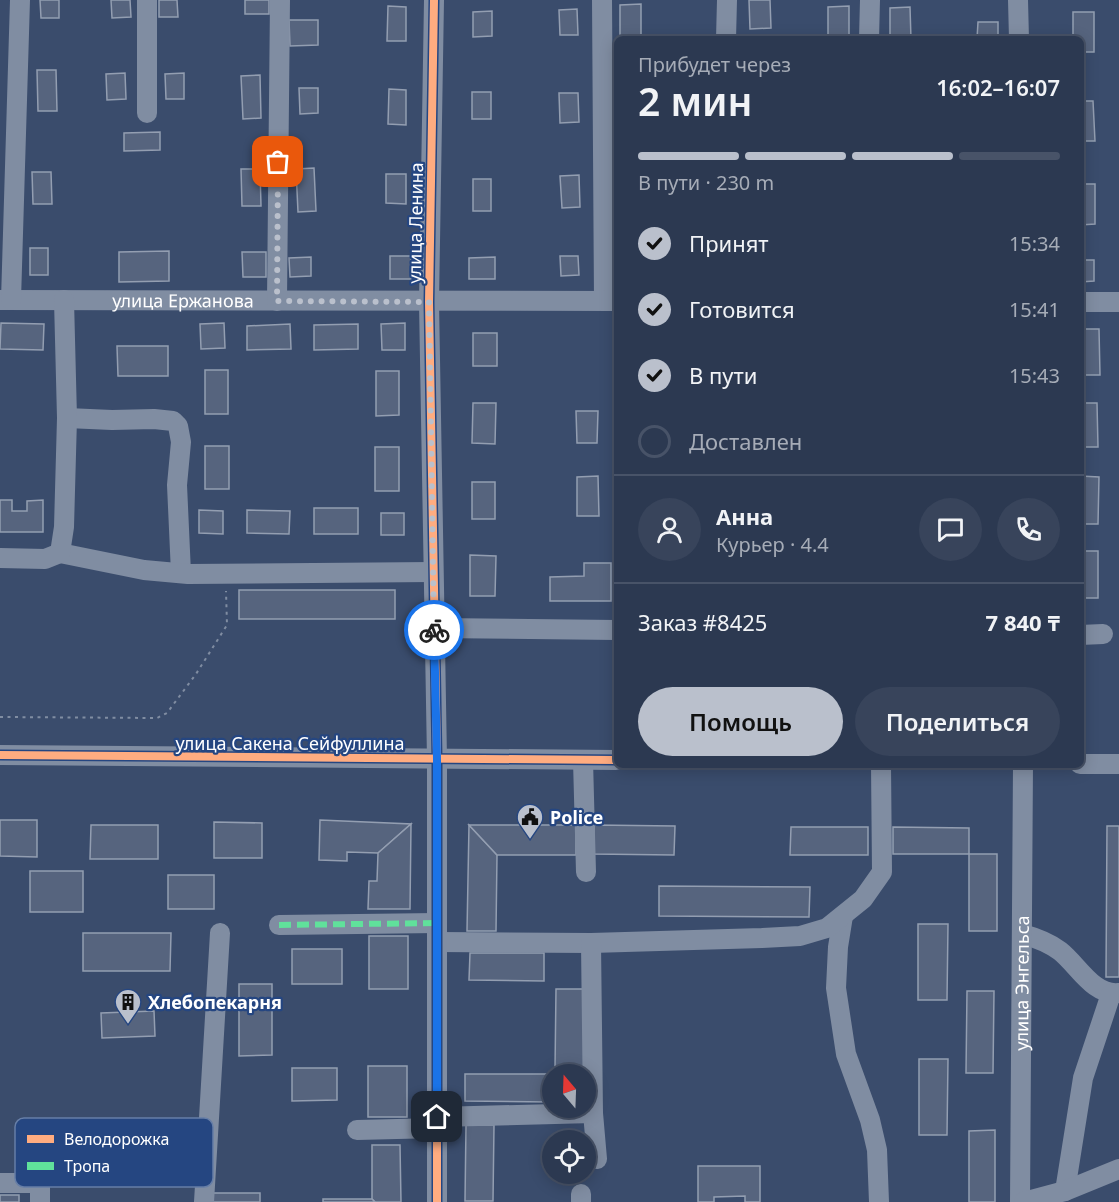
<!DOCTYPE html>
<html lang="ru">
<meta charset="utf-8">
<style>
:root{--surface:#2c3951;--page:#38445b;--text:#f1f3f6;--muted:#a6acb7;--line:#485368;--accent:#bac0cc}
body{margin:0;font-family:"Noto Sans",sans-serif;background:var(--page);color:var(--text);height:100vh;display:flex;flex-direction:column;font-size:22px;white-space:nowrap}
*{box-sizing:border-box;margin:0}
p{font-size:20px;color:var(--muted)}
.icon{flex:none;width:33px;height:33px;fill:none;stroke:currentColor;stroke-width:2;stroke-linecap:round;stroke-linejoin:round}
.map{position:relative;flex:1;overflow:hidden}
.panel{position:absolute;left:614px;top:36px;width:470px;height:732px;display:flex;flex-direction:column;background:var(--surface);border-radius:9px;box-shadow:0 3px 15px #0003,0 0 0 2px var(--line)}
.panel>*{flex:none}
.needle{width:39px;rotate:341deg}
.buttons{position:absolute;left:542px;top:1064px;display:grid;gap:12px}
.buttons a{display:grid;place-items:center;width:54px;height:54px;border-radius:50%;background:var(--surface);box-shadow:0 3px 15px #0003,0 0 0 2px var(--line);font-size:30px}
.pin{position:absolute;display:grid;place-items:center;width:51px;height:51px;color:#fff;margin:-26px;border-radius:12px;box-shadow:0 3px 9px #0006}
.courier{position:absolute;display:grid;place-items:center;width:60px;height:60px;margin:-30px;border:4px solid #1a73e8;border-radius:50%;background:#fff;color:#222;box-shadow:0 2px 8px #0007}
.overview em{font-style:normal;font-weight:600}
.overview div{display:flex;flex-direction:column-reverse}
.overview{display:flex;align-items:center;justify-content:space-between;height:102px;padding:0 24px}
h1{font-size:39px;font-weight:600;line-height:45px}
.bar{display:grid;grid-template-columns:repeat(4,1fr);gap:9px 6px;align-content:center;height:72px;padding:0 24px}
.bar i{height:8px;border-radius:4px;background:var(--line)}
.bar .current{background:var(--accent)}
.bar p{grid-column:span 4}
.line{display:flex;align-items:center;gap:15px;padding:0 24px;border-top:2px solid var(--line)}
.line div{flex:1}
.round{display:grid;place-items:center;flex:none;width:63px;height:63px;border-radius:32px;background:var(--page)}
ol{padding:0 24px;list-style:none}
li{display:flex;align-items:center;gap:18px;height:66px}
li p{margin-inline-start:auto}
li .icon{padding:6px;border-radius:50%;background:var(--accent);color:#111;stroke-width:4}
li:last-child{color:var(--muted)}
li i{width:33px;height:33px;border:3px solid var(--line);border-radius:50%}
.primary-button{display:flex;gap:12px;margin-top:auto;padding:12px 24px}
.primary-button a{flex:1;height:69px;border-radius:36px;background:var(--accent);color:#111;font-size:24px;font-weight:600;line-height:69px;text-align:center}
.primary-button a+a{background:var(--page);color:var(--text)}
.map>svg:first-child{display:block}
.building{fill:#56647e;stroke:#939eb1;stroke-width:1.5}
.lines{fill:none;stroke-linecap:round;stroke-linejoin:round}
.path{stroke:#808da2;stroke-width:2;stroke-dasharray:3 4.5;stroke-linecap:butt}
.minor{stroke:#808da2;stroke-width:20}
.quiet{stroke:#60e19b;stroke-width:6;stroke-dasharray:12 6;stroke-linecap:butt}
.cycleway-casing{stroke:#254681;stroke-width:11}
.cycleway{stroke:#ffac80;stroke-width:8}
.done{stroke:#bac0cc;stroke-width:6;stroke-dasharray:0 10.8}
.route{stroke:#1a73e8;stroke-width:8}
.labels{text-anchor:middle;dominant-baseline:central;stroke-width:4.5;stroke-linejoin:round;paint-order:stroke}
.street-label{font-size:18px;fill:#fff;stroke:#254681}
.poi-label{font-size:18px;font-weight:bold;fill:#fff;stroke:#254681;text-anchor:start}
.key{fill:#254681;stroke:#667ea7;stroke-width:1.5}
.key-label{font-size:16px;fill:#fff}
</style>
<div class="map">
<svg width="1119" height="1202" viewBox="0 0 1119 1202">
<rect width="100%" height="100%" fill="#3a4c6c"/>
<g class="building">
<path d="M40,0H59V18H41Z"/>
<path d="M111,0H130L131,17L112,18Z"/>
<path d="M159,0H177L178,17H159Z"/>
<rect x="245" y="0" width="24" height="14"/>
<path d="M749,0H770L771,28L750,29Z"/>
<path d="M641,4V39H620V5Z"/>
<path d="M388,6L406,7V41H387Z"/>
<path d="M849,6V36L828,37V7Z"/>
<path d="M910,7L911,39H890V8Z"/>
<path d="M577,9L578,35H560L559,10Z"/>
<path d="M492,11V36L473,37V12Z"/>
<path d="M1073,12H1094V52H1080V39H1073Z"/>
<path d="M289,20H318V45L290,46Z"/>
<path d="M978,22H998V39H977Z"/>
<path d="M37,70H56L57,111H38Z"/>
<path d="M125,73L126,99L107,100L106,74Z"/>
<path d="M184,73V99H166L165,74Z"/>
<path d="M260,75L261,118L243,119L241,76Z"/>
<path d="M299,88H318V113L300,114Z"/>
<path d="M389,89L406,90V125L388,124Z"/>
<rect x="472" y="92" width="19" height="27"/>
<path d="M559,93H578L579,122L560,123Z"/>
<path d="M1080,101H1093L1095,141H1080Z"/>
<path d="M160,132V150L124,151V133Z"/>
<path d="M314,168L316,211L298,212L296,169Z"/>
<path d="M241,169H260L261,206H242Z"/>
<path d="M32,172H51L52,204H33Z"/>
<path d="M386,174H406V204L386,203Z"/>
<path d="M579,175L580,207L562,208L560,176Z"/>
<rect x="473" y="179" width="18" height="32"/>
<path d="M1080,184H1095V224L1080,225Z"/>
<rect x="30" y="248" width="18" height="27"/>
<path d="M169,251V281L119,282V252Z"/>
<path d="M242,252H266V277H243Z"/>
<rect x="390" y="256" width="21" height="23"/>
<path d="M560,256H578L579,275L561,276Z"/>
<path d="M311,257V276L290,277L289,258Z"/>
<path d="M495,257V279H469V258Z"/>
<path d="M1080,260H1094V281L1080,282Z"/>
<path d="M1,323L44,324L43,350L0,349Z"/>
<path d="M224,323L225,348L201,349L200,324Z"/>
<path d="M405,323V350H382L381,324Z"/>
<path d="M290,324L291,349L247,350V326Z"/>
<path d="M358,324V349L314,350V325Z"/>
<path d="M1080,329H1099L1100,375H1080Z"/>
<rect x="473" y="333" width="24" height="33"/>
<path d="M117,346H168V376H118Z"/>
<rect x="205" y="370" width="23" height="44"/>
<path d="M376,371H399V415L376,416Z"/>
<path d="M473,403H496L495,444L472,443Z"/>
<path d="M1080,403H1097L1098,447H1080Z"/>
<path d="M576,411H598L597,443H577Z"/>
<rect x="205" y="446" width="24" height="43"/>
<rect x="375" y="447" width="24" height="44"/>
<path d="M598,476L599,516H577V477Z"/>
<path d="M1080,476L1099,477L1098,524H1080Z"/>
<rect x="472" y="482" width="23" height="37"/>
<path d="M0,500H12V511H27V501L43,500V532H0Z"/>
<rect x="314" y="508" width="44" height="26"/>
<path d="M199,510L223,511V534L199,533Z"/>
<path d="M247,510L290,511L289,534L247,533Z"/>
<rect x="381" y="513" width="23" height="22"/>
<rect x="1080" y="551" width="18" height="47"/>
<path d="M470,555L496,556L495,596H470Z"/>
<path d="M584,563H611V601H550V577L584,576Z"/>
<rect x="239" y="590" width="156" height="29"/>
<path d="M0,820H37V857L0,856Z"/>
<path d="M320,820L411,824L378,853L347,852V861L319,860Z"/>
<path d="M214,822L262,823V858H214Z"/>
<path d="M411,824L410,909H368L369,881H377L378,853Z"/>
<path d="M91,825H158V859H90Z"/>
<path d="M469,825L497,855L496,931H467Z"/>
<path d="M469,825H576V855H497Z"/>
<path d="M594,825L675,826L674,855L593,854Z"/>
<path d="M1107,826H1119V977H1106Z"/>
<path d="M791,827H868V855H790Z"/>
<path d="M893,827L969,828V854H893Z"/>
<rect x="969" y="854" width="28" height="77"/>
<rect x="30" y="871" width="53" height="41"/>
<rect x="168" y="875" width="46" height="34"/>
<path d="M659,886L810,887L809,917L659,916Z"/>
<path d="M918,924H948L947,1000H918Z"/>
<path d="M83,933H171L170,971H83Z"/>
<rect x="369" y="936" width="39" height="53"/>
<rect x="292" y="949" width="50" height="35"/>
<path d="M470,953H544V981L469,980Z"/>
<path d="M239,984H272V1055L239,1056Z"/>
<path d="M556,989H587L586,1070L555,1069Z"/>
<path d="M967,991H994L993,1073H966Z"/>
<path d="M154,1011L155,1036L102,1038L101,1013Z"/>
<path d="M919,1059H948L947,1135H919Z"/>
<rect x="368" y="1066" width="39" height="51"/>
<path d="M292,1068H337V1100L292,1101Z"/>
<path d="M465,1074H549V1102L465,1101Z"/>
<path d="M466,1125H494L493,1201H465Z"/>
<path d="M995,1130V1202H969V1131Z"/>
<path d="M372,1145H400L401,1202H375L372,1199Z"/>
<path d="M698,1166H760V1202H745V1196L714,1197V1202H698Z"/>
<rect x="212" y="1193" width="48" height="9"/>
<rect x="0" y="1195" width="19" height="7"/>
<path d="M323,1199H372L375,1202H323Z"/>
</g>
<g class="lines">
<path class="path" d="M0,717L157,718L167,713L196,674L227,625L226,591"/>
<g class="minor">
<path d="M434,0L429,302L437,759V1202"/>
<path d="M602,0L604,301"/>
<path d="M1018,0L1019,39"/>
<path d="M726,39L727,0"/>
<path d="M869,39L870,0"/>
<path d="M147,113V0"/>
<path id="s1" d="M0,300L616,301"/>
<path d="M11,300L20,0"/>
<path d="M277,301L280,0"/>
<path d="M1080,302H1119"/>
<path d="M67,418L112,420L154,419L173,421L178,426L181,442L177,485L181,573"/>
<path d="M60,553L144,570L188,574L433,572"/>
<path d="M0,558L45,559L60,553L64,527L67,418L64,300"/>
<path d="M434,628L616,630"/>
<path d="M1080,635L1103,634"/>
<path d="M0,755L616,760"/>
<path d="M583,760L586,872"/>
<path d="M1080,764H1119"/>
<path d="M843,916L838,947L836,988L846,1054L870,1120L877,1150L879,1202"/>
<path d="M279,925L437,923"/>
<path d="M1022,934C1037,938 1048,942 1060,951C1078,965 1093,996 1119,993"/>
<path d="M437,942L591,943L762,938L800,936L827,928L863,899L882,872L881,765"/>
<path d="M591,943L593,1113L597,1159"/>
<path d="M437,1117L593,1113"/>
<path d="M357,1130L437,1128"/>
<path d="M0,1183H40V1202"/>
<path d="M1065,1191L1083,1078L1111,994"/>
<path d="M581,1194V1202"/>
<path d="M204,1202L220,933"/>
<path id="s2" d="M1020,1202L1023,765"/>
<path d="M1024,1202L1065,1191L1119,1169"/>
</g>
<path class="quiet" d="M279,925L437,923"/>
<g class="cycleway-casing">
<g id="cycleway">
<path d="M434,0L429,302L437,759V1202"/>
<path d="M0,755L616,760"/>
</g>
</g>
<use href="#cycleway" class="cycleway"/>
</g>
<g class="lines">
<path class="done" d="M278,162L277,301L429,302L434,630"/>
<path class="route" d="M434,630L437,759V1117"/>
</g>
<defs>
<g id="civic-pin" transform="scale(1.35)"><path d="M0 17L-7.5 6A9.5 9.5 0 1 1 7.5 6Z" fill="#bac0cc" stroke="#254681"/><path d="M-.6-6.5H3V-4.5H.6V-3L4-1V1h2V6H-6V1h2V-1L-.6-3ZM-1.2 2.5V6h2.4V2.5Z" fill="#111"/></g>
<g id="building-pin" transform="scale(1.35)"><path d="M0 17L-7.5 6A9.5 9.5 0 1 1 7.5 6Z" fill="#bac0cc" stroke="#254681"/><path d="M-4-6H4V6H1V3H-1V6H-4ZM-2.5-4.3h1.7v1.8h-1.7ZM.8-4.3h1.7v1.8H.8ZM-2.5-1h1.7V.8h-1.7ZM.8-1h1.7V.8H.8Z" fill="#111"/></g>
</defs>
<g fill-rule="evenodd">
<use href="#civic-pin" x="530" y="817"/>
<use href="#building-pin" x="128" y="1002"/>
</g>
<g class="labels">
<g class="street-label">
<text transform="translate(415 223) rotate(-89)">улица Ленина</text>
<text stroke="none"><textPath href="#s1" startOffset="183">улица Ержанова</textPath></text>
<text x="290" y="743">улица Сакена Сейфуллина</text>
<text stroke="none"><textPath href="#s2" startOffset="219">улица Энгельса</textPath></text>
</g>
<g class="poi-label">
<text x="550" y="817">Police</text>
<text x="148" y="1002">Хлебопекарня</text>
</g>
</g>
<rect x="15" y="1118" width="198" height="69" rx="9" class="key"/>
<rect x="27" y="1135" width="27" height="8" fill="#ffac80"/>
<rect x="27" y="1162" width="27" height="8" fill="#60e19b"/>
<g class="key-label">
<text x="64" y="1145">Велодорожка</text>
<text x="64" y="1172">Тропа</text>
</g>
</svg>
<div class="buttons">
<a><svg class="needle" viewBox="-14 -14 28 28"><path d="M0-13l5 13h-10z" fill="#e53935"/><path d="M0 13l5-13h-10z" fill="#a6acb7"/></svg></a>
<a><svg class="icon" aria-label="locate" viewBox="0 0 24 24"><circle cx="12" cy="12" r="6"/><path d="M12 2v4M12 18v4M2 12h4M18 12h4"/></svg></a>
</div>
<div class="pin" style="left:278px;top:162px;background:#ea580c"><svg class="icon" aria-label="bag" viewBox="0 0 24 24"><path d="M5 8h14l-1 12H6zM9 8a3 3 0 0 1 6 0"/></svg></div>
<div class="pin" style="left:437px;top:1117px;background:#1f2937"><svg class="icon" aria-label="home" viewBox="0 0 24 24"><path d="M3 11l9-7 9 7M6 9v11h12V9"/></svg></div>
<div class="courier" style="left:434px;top:630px"><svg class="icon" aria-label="bike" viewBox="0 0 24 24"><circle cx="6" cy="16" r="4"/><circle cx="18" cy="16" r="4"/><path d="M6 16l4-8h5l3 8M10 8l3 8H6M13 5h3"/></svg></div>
<section class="panel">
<div class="overview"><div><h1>2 мин</h1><p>Прибудет через</p></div><em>16:02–16:07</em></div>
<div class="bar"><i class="current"></i><i class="current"></i><i class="current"></i><i></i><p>В пути · 230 m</p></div>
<ol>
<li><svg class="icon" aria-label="check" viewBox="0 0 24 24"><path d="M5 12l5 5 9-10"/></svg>Принят<p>15:34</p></li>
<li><svg class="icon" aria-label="check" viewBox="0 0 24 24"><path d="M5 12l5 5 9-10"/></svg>Готовится<p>15:41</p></li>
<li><svg class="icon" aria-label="check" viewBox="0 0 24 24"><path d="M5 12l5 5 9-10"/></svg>В пути<p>15:43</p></li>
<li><i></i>Доставлен</li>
</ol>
<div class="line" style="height:108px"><a class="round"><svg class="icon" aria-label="person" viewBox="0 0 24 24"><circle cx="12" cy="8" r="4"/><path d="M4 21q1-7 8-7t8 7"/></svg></a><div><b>Анна</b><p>Курьер · 4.4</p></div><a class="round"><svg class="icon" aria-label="chat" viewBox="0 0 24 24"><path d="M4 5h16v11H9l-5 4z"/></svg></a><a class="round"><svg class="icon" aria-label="phone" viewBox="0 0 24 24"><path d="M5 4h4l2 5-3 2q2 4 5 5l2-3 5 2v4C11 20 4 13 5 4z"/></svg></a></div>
<div class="line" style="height:78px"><div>Заказ #8425</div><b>7 840 ₸</b></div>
<div class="primary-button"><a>Помощь</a><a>Поделиться</a></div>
</section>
</div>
